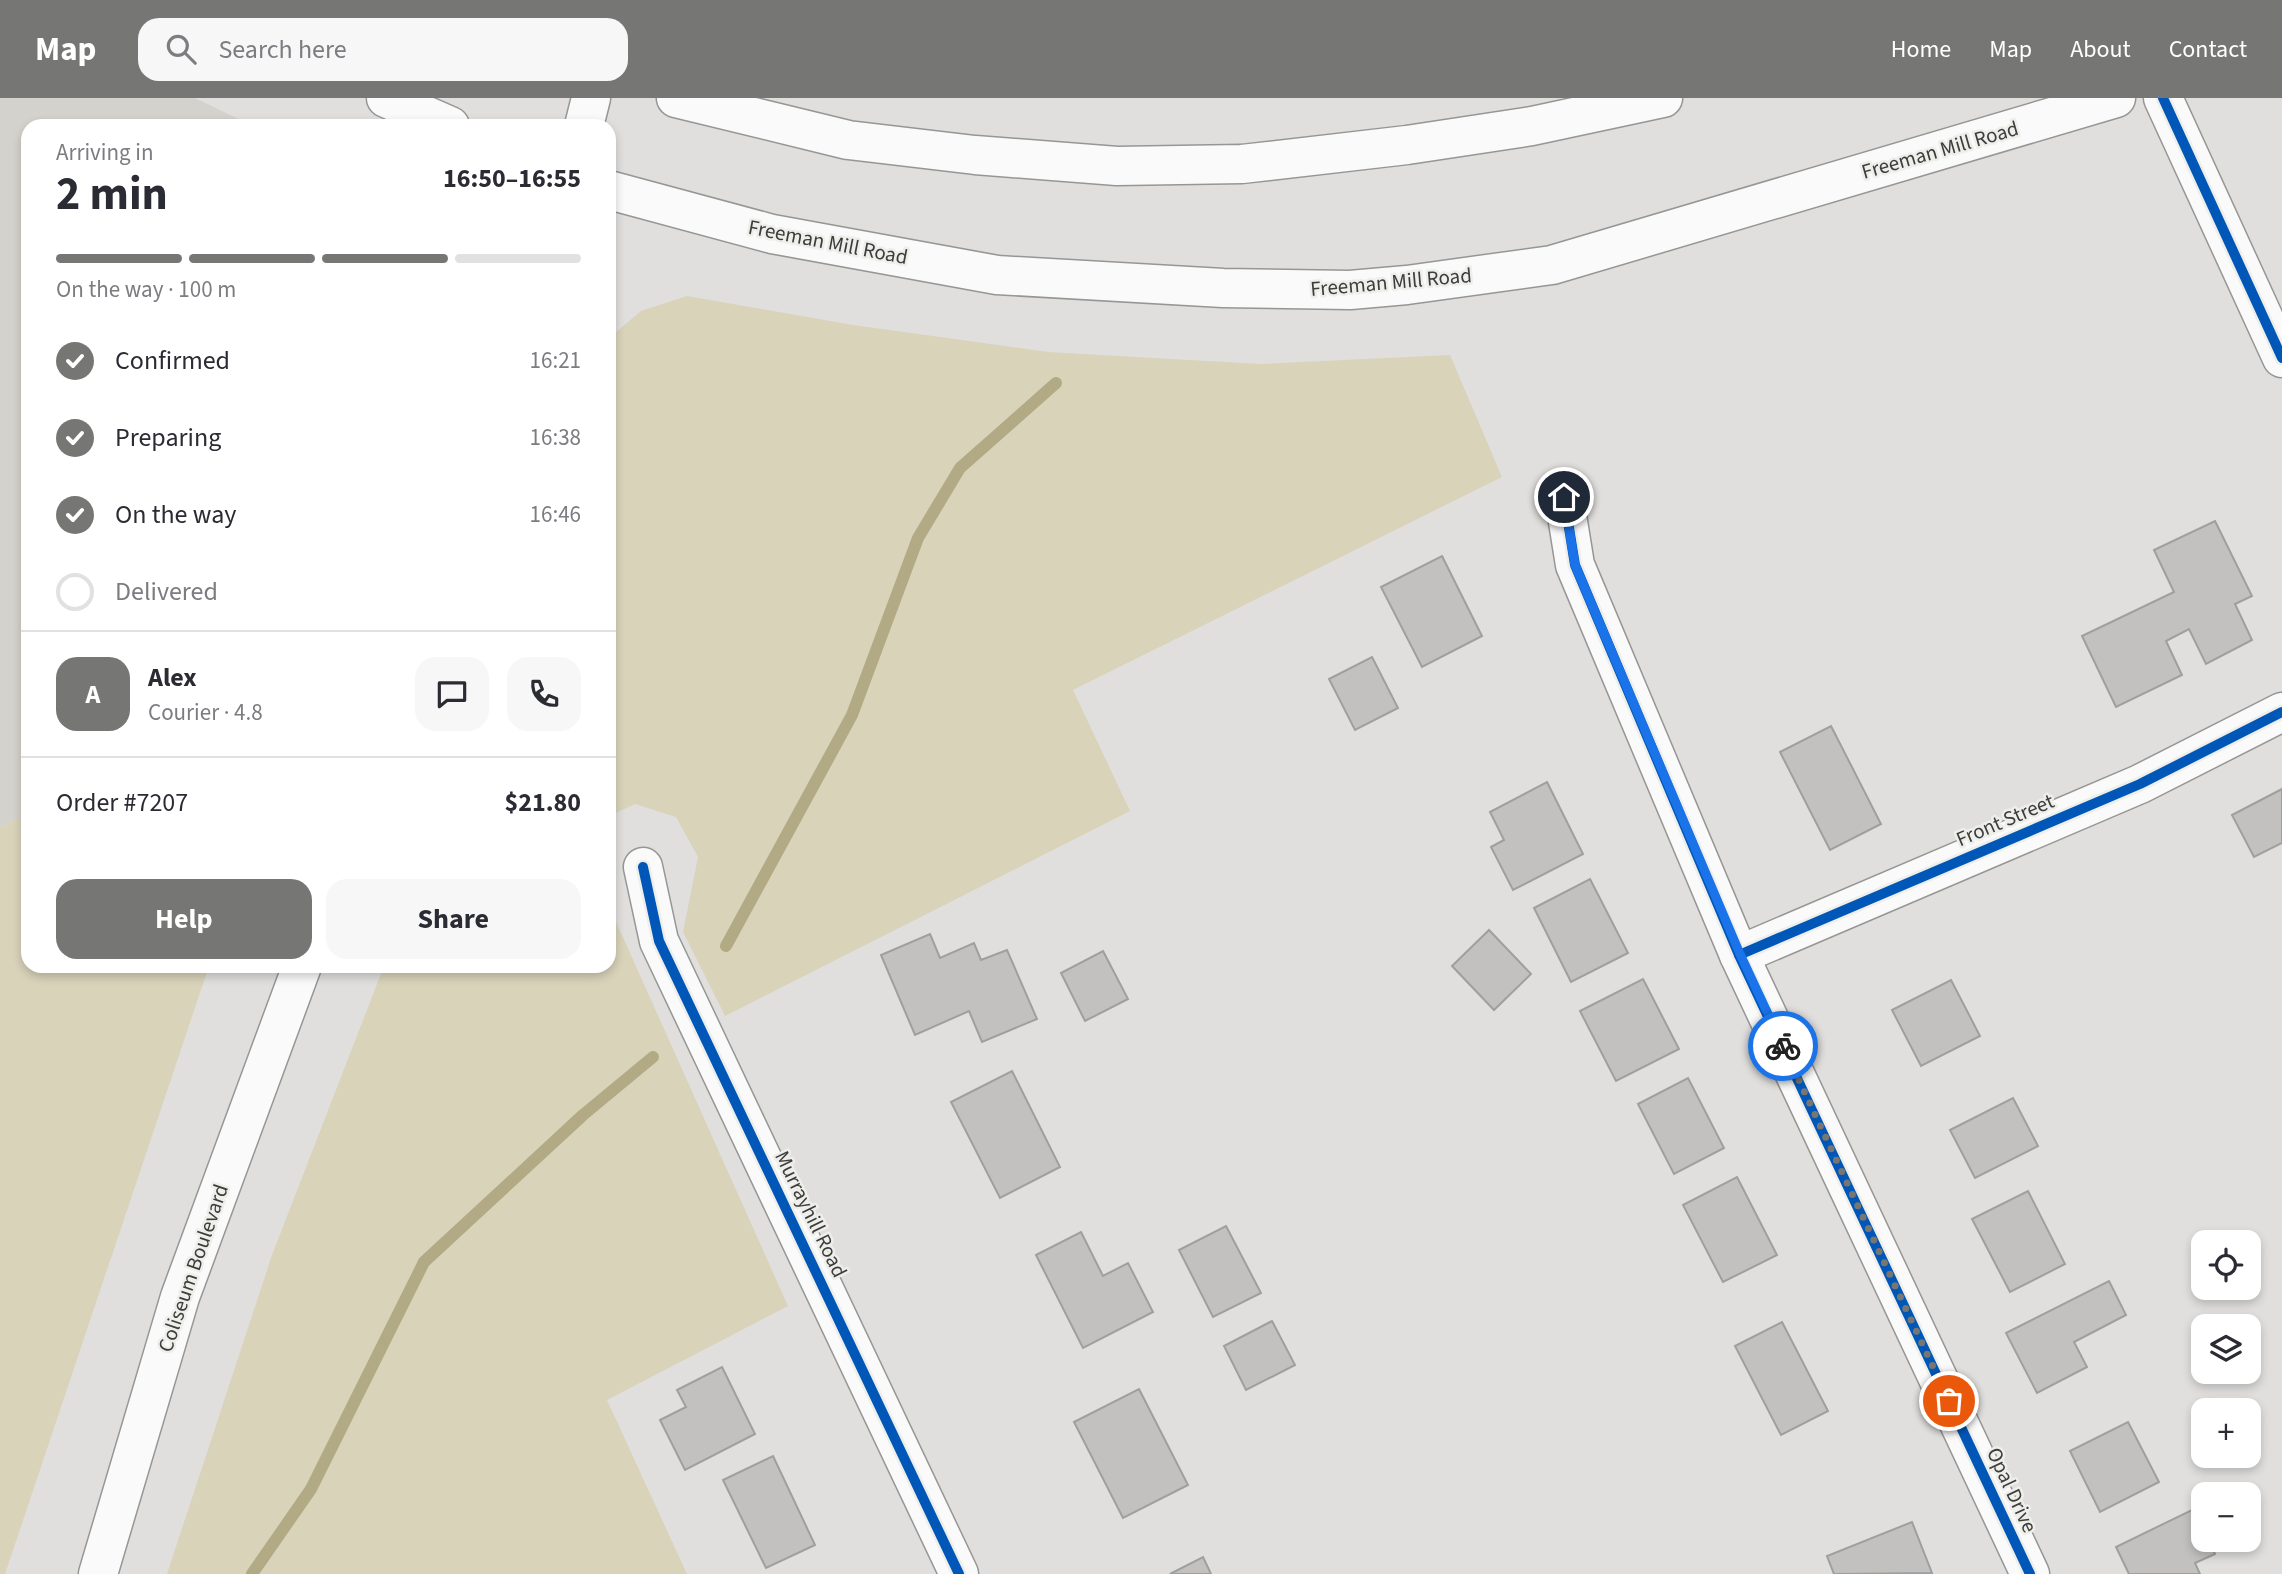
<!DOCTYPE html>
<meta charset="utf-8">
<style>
:root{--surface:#fff;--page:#f7f7f7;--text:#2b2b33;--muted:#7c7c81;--line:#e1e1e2;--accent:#767674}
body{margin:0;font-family:"Source Sans 3",sans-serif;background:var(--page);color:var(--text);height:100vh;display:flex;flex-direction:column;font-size:26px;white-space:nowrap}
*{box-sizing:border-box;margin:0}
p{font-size:23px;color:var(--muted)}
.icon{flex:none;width:38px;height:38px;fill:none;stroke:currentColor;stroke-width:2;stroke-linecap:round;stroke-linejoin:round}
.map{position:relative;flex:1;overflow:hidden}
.sheet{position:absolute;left:21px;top:21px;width:595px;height:854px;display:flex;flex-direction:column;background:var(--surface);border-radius:21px;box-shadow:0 4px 10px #0003}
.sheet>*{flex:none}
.buttons{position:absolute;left:2191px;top:1132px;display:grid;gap:14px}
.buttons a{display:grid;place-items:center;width:70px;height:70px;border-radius:14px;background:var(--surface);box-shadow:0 4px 10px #0003;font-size:35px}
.pin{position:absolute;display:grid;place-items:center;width:60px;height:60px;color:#fff;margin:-30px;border:4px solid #fff;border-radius:50%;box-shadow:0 2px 7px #0007}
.courier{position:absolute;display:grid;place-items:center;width:70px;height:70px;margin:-35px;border:5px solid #1a73e8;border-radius:50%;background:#fff;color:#222;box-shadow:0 2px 9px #0007}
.head em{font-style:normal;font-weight:700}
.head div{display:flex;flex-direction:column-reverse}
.head{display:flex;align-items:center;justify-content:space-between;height:119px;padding:0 35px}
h1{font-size:46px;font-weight:700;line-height:52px}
.bar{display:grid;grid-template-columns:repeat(4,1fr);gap:10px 7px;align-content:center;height:84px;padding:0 35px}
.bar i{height:9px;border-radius:5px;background:var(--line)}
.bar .on{background:var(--accent)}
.bar p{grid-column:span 4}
.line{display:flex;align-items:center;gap:18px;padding:0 35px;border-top:2px solid var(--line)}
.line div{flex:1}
.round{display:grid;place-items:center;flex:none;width:74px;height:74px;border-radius:21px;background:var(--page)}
ol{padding:0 35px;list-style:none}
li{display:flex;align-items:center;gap:21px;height:77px}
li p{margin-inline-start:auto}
li .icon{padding:7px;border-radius:50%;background:var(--accent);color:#fff;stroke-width:4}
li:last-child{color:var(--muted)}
li i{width:38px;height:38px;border:4px solid var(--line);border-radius:50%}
.action{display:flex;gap:14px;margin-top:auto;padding:14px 35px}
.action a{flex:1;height:80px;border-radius:21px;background:var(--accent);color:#fff;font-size:28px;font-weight:700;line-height:80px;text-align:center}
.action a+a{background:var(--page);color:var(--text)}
header{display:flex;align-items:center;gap:42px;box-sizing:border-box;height:98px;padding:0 35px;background:var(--accent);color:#fff}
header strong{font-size:33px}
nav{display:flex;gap:38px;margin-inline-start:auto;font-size:24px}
.search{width:490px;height:63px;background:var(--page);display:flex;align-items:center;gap:18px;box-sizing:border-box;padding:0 24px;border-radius:21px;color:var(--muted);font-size:26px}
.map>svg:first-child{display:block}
.built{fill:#d4d2cd}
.green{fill:#d9d3ba}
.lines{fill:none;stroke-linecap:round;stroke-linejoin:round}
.stream{stroke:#b1aa84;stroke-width:12}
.building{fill:#c2c1c0;stroke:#9f9f9e;stroke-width:2}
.minor-casing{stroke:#969695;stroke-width:41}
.major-casing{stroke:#969695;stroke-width:41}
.highway-casing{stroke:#969695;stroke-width:41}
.minor{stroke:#fafafa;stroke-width:38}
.major{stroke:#fafafa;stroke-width:38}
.highway{stroke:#fafafa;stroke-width:38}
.cycleway-casing{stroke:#eeeeea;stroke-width:15}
.cycleway{stroke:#0057b8;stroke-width:10}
.done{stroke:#767674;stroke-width:7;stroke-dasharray:0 12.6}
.route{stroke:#1a73e8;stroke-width:9}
.labels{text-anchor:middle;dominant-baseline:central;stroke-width:5;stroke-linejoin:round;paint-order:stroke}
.street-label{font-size:21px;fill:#3d3d3b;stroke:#eeeeea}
</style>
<header>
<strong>Map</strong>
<div class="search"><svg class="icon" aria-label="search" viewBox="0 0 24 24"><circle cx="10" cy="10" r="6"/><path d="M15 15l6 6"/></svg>Search here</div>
<nav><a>Home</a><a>Map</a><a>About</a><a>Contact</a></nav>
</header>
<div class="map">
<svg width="2282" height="1476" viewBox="0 0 2282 1476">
<rect width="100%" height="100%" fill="#e0dfde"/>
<path class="built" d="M0,0H195L253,28H28V715L0,730Z"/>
<g class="green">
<path d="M687,198L853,227L1048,254L1260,266L1450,257L1502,379L1073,592L1130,713L725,918L683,834L698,759L676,719L635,706L609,718V240L641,213Z"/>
<path d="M28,715V868H209L5,1476H0V730Z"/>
<path d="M609,808L788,1208L607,1302L687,1476H167L272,1157L384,868H609Z"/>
</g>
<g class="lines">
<g class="stream">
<path d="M726,848L852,617L918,440L960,370L1056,285"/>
<path d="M252,1476L311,1391L424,1164L583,1017L653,959"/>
</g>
</g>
<g class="building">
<path d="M2215,423L2252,498L2235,506L2252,542L2206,566L2189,531L2166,543L2182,577L2116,609L2082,538L2174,494L2154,452Z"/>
<path d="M1442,458L1482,538L1422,569L1381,489Z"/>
<path d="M1372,559L1398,610L1355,632L1329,581Z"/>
<path d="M1831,628L1881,726L1830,752L1780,654Z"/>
<path d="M1547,684L1583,756L1513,792L1491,749L1504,742L1490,714Z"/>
<path d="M2282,691V745L2254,759L2232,717Z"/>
<path d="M1590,781L1628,855L1571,884L1534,810Z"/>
<path d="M1489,832L1531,876L1494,912L1452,868Z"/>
<path d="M930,836L940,860L974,845L981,862L1007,852L1037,921L982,944L969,913L915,937L881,857Z"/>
<path d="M1103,853L1128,901L1085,923L1061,875Z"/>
<path d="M1643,881L1679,951L1616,983L1580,913Z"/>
<path d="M1951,882L1980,938L1921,968L1892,912Z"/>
<path d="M1012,973L1060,1069L1000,1100L951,1004Z"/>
<path d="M1688,980L1724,1050L1674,1076L1638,1006Z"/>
<path d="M2013,1000L2038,1048L1975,1080L1950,1032Z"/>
<path d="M1737,1079L1777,1157L1723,1184L1683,1107Z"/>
<path d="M2028,1093L2065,1166L2010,1194L1972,1121Z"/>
<path d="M1226,1128L1261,1195L1213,1219L1179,1152Z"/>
<path d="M1081,1134L1103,1178L1128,1165L1153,1214L1083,1250L1036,1157Z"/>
<path d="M2109,1183L2126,1217L2074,1244L2087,1269L2037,1295L2006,1235Z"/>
<path d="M1272,1223L1295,1267L1246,1292L1224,1248Z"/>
<path d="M1782,1224L1828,1313L1781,1337L1735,1248Z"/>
<path d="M722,1269L755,1336L685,1372L660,1322L686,1309L677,1292Z"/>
<path d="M1139,1291L1188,1387L1123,1420L1074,1324Z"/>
<path d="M2128,1324L2159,1384L2100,1414L2070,1353Z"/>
<path d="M773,1358L815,1447L766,1470L723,1382Z"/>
<path d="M2194,1411L2203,1431V1442H2209L2215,1456L2195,1465L2200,1476H2129L2116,1449Z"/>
<path d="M1912,1424L1932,1475L1834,1476L1827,1458Z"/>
<path d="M1203,1459L1211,1476H1170Z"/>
</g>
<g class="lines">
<g class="minor-casing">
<g id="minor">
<path d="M2163,0L2282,260"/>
<path d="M1564,399L1575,467L1739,857L2030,1476"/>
<path d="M643,769L659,843L959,1476"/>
<path d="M1739,857L2140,686L2282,614"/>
</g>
</g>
<g class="major-casing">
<g id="major">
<path d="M386,0L450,28"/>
<path d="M584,28L591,0"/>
<path d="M98,1476L180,1199L302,868"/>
</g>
</g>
<g class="highway-casing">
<g id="highway">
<path d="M676,0L848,42L975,57L1117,68L1242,66L1407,47L1532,28L1663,0"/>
<path d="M609,92L772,136L997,177L1223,190L1350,192L1407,187L1552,167L2116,0"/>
</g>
</g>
<use href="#minor" class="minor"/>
<use href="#major" class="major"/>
<use href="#highway" class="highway"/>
<g class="cycleway-casing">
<g id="cycleway">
<path d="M2163,0L2282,260"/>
<path d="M1564,399L1575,467L1739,857L2030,1476"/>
<path d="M643,769L659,843L959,1476"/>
<path d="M1739,857L2140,686L2282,614"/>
</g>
</g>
<use href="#cycleway" class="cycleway"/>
</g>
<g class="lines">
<path class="done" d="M1783,948L1949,1303"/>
<path class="route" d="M1564,399L1575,467L1740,856L1783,948"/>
</g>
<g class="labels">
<g class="street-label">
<text transform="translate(1940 52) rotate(-16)">Freeman Mill Road</text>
<text transform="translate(828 144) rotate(11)">Freeman Mill Road</text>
<text transform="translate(1391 184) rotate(-5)">Freeman Mill Road</text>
<text transform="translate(2005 722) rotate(-23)">Front Street</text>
<text transform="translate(811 1116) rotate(64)">Murrayhill Road</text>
<text transform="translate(193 1170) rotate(-71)">Coliseum Boulevard</text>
<text transform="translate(2012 1392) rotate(65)">Opal Drive</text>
</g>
</g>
</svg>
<div class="buttons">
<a><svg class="icon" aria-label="locate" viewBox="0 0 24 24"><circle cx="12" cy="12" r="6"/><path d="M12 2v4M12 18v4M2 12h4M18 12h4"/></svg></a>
<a><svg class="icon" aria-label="layers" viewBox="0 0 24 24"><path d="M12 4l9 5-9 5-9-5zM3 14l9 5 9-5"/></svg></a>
<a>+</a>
<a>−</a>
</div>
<div class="pin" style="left:1949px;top:1303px;background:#ea580c"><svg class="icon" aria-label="bag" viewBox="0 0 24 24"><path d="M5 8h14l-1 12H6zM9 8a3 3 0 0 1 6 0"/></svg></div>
<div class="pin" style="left:1564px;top:399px;background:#1f2937"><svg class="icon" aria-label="home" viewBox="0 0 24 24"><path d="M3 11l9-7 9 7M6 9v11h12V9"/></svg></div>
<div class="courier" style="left:1783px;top:948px"><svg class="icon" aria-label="bike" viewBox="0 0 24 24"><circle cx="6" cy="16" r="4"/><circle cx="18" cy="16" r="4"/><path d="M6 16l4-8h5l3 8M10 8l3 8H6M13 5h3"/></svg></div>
<section class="sheet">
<div class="head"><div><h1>2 min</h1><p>Arriving in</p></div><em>16:50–16:55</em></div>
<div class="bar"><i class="on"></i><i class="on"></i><i class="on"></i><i></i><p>On the way · 100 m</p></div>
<ol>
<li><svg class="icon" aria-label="check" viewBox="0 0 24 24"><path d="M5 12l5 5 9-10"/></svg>Confirmed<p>16:21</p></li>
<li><svg class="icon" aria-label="check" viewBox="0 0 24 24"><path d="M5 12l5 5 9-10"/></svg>Preparing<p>16:38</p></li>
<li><svg class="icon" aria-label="check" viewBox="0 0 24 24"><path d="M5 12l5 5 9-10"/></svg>On the way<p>16:46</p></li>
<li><i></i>Delivered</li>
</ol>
<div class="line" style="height:126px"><b class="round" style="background:var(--accent);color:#fff">A</b><div><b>Alex</b><p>Courier · 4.8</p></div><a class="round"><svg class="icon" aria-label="chat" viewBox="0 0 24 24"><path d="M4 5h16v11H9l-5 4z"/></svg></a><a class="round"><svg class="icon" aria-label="phone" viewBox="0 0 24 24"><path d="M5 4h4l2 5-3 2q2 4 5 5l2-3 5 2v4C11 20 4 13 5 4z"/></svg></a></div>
<div class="line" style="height:91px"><div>Order #7207</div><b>$21.80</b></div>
<div class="action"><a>Help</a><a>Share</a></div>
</section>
</div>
